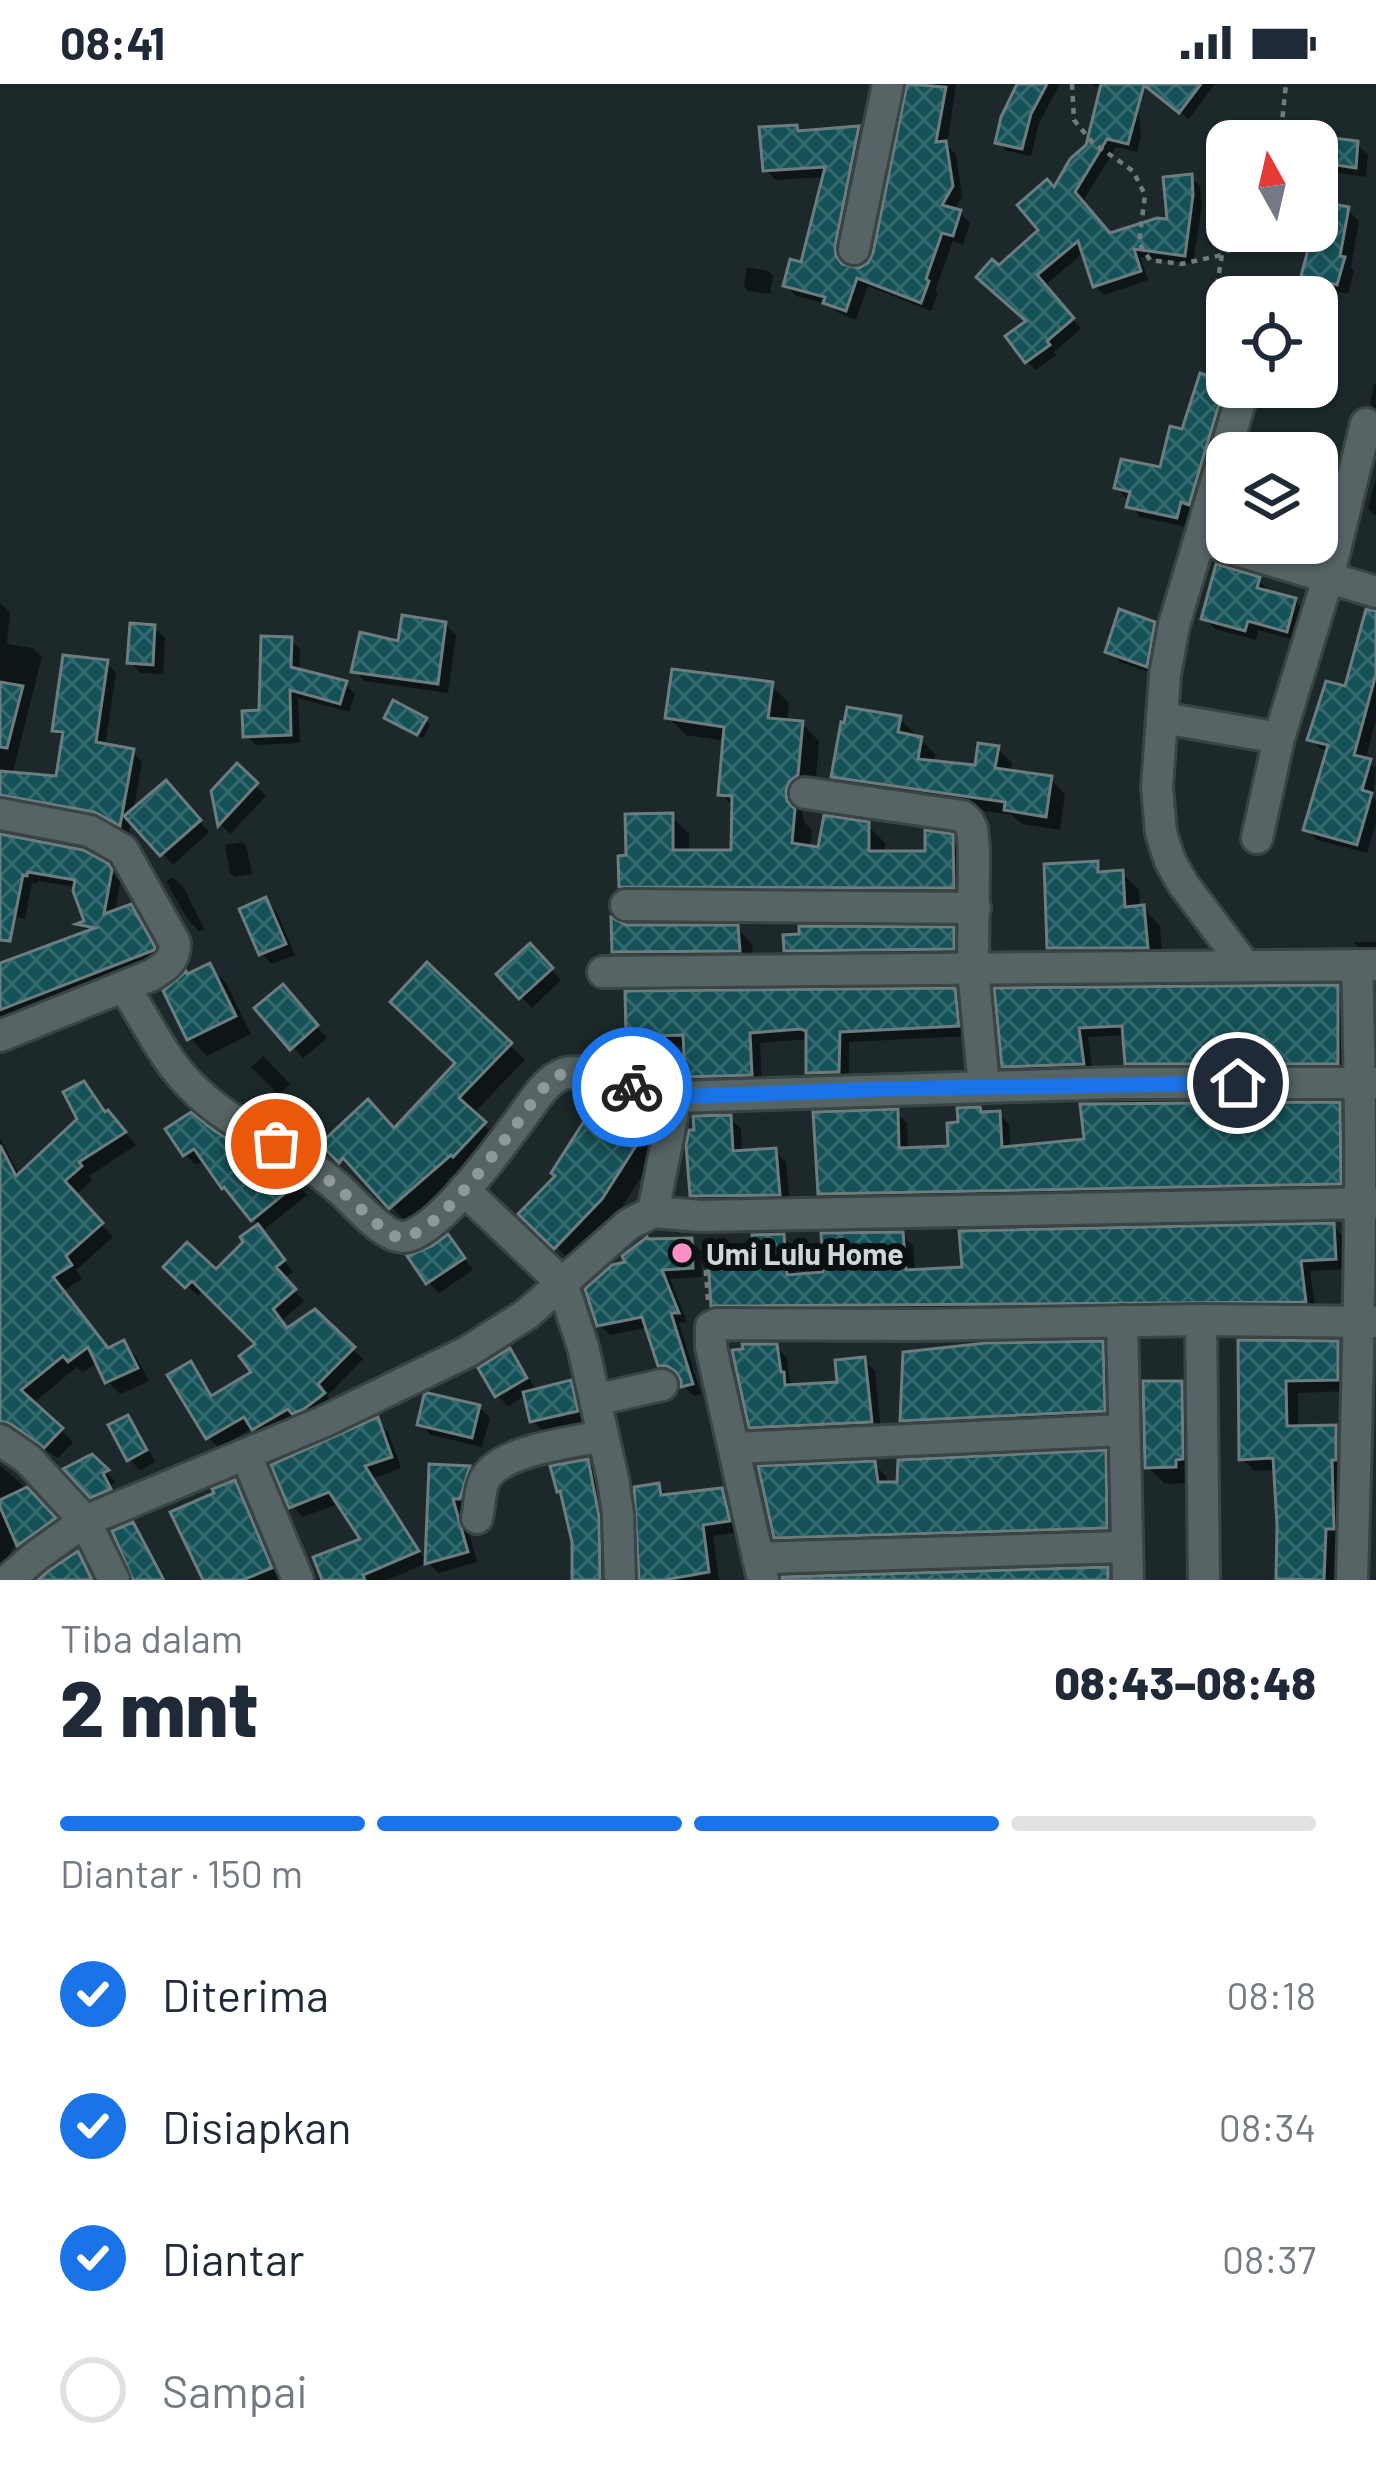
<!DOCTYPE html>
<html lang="id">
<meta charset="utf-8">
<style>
:root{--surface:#fff;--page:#f2f2f3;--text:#1f2937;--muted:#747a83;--line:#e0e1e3;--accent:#1a73e8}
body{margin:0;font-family:Barlow,sans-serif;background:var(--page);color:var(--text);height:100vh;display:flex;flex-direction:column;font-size:45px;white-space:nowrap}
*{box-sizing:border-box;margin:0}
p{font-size:39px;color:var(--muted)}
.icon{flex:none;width:66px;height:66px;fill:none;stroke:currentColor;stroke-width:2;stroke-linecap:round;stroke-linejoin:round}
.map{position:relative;height:1496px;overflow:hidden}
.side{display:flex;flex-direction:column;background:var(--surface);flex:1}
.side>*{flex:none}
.needle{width:78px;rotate:352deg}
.controls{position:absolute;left:1206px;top:36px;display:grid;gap:24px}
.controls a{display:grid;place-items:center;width:132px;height:132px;border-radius:24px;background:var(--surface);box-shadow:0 3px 9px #0004;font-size:60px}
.pin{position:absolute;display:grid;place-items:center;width:102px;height:102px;color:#fff;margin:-51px;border:6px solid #fff;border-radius:50%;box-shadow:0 3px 12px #0007}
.courier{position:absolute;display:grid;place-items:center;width:120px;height:120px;margin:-60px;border:9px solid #1a73e8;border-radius:50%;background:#fff;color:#222;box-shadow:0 3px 15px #0007}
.headline em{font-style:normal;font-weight:800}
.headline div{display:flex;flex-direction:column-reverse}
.headline{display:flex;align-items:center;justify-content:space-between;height:204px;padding:0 60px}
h1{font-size:78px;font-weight:800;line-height:90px}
.bar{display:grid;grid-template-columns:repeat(4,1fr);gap:18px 12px;align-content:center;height:144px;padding:0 60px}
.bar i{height:15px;border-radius:9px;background:var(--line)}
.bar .current{background:var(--accent)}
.bar p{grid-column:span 4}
ol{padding:0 60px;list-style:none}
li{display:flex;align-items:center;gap:36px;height:132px}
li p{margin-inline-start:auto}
li .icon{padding:12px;border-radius:50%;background:var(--accent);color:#fff;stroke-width:4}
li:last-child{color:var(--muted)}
li i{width:66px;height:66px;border:6px solid var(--line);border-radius:50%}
.status{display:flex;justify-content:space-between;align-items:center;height:84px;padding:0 60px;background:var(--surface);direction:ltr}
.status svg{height:33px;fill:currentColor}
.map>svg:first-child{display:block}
.shadow{fill:#0007}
.building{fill:url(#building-cross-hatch);stroke:#6d7c7e;stroke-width:3}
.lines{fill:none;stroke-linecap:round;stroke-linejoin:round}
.street-casing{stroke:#3a4445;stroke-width:36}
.path{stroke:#727c7e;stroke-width:4.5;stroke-dasharray:6 6;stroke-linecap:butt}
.street{stroke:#566466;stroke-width:30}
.done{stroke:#90999a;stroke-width:12;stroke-dasharray:0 21.6}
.route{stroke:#1a73e8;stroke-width:15}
.poi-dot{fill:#fa8fc6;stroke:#0a1011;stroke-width:4.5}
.labels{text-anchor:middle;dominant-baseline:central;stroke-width:12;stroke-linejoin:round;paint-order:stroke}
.poi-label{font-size:30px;font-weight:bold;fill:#ced6d7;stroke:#0a1011;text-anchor:start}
</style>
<div class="status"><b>08:41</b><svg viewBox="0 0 49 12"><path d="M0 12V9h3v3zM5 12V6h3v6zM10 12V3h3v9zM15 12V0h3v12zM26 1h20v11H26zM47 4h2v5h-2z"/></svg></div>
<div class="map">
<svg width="1376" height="1496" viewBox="0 0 1376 1496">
<defs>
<pattern id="building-cross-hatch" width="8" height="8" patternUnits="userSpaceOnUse" patternTransform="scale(3)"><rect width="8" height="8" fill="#145258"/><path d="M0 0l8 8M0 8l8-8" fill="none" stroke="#356a6f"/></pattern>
</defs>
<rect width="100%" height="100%" fill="#1c282a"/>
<g class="shadow">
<path d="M910,0H956L947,62L956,70L962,113L954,127L960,129L970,139L963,161L953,157L935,207L938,209L931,227L868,202L856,236L837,228L829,220L796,212L786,201L803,182L825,93L776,96L766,86L796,44L802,49L858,45L868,55L844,174L845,185L862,186L872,179Z"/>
<path d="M1021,0H1060L1039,39L1031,72L1007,67L998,58Z"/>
<path d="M1093,0H1136L1141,53L1137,68L1116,63L1082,119L1111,152L1170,139L1191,93L1200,102L1202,121L1193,180L1140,173L1148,196L1104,211L1095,202L1084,168L1044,202L1081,245L1054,268L1057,271L1036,286L1027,277L1030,237L999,185L1043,146L1055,107L1089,63L1104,2L1096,3Z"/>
<path d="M1177,0H1215L1189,35L1174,23Z"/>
<path d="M1292,52L1357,60L1368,71L1366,93L1317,86V57H1291Z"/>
<path d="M1317,120L1348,126L1359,137L1351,183L1354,187L1348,210L1315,202L1304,191L1312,163L1291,155L1283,147H1317Z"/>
<path d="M747,183L768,187L773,192L770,210L748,207L744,202Z"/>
<path d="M1224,300L1235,311L1200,430L1191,428L1187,443L1140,433L1118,404L1162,387L1184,348Z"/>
<path d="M1374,300H1376V326L1370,320Z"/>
<path d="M1264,303H1311L1305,321L1272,311Z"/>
<path d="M1375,397H1376V432L1368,425Z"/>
<path d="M1317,442L1331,454L1325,478L1280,464L1274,459H1317Z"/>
<path d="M1258,496L1269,507L1268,510L1295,517L1306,528L1298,557L1258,546L1256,556L1215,545L1204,534Z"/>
<path d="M0,519L10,528L7,560L32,564L42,573L12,691L59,695L65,655L55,646L107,579L116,589L105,663L133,668L142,678L133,729L176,711L209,748L173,781L132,736L129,749L106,736L14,719L0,724Z"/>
<path d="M445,540L456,551L448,609L365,597L354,587Z"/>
<path d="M1153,540L1164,552L1157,591L1120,578L1109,567Z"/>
<path d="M154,543L165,554L163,590L141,589L130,578Z"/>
<path d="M1376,552V636L1365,677L1376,684L1373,713L1376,716V739L1367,769L1317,756L1307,745L1329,667L1321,665L1311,655L1347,605Z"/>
<path d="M290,556L300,565L299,588L345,600L355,610L349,628L298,614L300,659L256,661L246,652L262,629Z"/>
<path d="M771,601L789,619L787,638L802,640L819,657L815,709L806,716L802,727L804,738L812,746L810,764L821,766L867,741L885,759V770H928L951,753L969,771L971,821L640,820L622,802L629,774L671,732L689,750V769H734L735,724L721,710L726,657L686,651L668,633Z"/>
<path d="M900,635L915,650L914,654L920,655L935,670L933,679L978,684L997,664L1012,679L1010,689L1051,695L1065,710L1060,746L1022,740L1012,731L849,707L834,692Z"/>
<path d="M425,636L430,641L423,654L392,638Z"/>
<path d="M237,683L266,712L230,750L220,740L214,708Z"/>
<path d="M0,753L107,783L120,798L115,829L130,824L140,833L163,875L0,942V876L4,880L90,849L82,841L88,839L77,803L38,797L37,800L32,799L25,835L0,829Z"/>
<path d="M242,758L246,762L252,790L235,793L230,789L225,761Z"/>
<path d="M1096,780L1106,790L1122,789L1139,806L1140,825L1143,824L1160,842L1163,880H1067L1050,863Z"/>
<path d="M173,794L184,804L204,845L199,847L188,836L166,797Z"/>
<path d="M266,817L277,828L295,871L272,880L261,869Z"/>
<path d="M625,844H737L752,860L754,881L630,882L615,867Z"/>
<path d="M953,846L967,861V878L801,880L787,866Z"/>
<path d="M1354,858H1376V865H1359Z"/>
<path d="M530,863L561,896L532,924L500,890Z"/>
<path d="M209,882L226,899L251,950L207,972L190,954Z"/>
<path d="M427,883L525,976L473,1030L498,1055L406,1138L359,1088L356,1091L325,1060L395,1047L459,979Z"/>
<path d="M1337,904L1347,914V988H1139L1128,978L1126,951L1088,953L1093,990L1015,992L1005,982L998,907Z"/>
<path d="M954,907L965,918L968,952L849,958V998L820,999L809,988V955L760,959L762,1001L699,1003L688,992L687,962L640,963L629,952Z"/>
<path d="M293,915L327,954L303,974L293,963Z"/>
<path d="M263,972L290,1000L279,1011L251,983Z"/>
<path d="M83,1001L136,1061L89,1092L92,1096L75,1112L113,1153L76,1186L82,1195L63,1207L109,1266L124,1259L136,1272L149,1297L120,1310L108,1298L98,1277L83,1289L77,1283L32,1320L73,1358L58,1374L18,1348L6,1350L0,1354V1054L20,1092L81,1036Z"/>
<path d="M1339,1022L1349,1032L1350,1109L831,1119L821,1109L896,1028L907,1039L908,1067L951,1065L999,1030L1009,1040L1011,1065Z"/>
<path d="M730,1034L741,1045L742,1070L775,1067L786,1078L790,1121H704L693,1110Z"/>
<path d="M213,1050L297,1101L307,1111L262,1147L293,1188L283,1195L304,1217L281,1237L288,1246L314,1229L363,1275L327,1312L333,1321L265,1355L254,1343L219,1364L208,1353L190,1281L201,1292L214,1314L255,1289L259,1260L204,1205L198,1212L167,1183L217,1190L247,1158L244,1153L260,1142L205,1076L196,1081L185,1070Z"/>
<path d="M642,1053L657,1068L617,1131L571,1177L522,1130L559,1093Z"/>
<path d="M1333,1142L1344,1154L1346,1185L1310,1187L1316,1228L726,1232L714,1220L757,1173L783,1153L794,1164L796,1193L826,1191L902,1151L913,1162L915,1188Z"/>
<path d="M448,1154L473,1186L439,1209L428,1198Z"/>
<path d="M690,1157L701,1167L702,1193L670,1195L687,1238L679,1239L701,1310L694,1312L684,1302L680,1291H671L661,1280L649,1243L610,1251L599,1240Z"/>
<path d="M1241,1259L1337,1260L1350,1273L1349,1307L1298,1309V1345L1334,1344L1347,1356L1345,1457H1338L1336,1496H1279L1280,1441L1277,1386L1254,1387L1242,1374Z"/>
<path d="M1102,1260L1113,1271L1114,1337L914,1347L903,1336Z"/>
<path d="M776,1263L787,1274L790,1298L795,1303L840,1300L864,1276L875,1287L881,1348L763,1353L752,1342Z"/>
<path d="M509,1268L520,1279L537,1307L570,1300L581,1311L587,1338L544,1348L533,1337L526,1311L508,1322L497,1311Z"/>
<path d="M1181,1300L1198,1317L1192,1399L1165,1400L1148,1383Z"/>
<path d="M479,1323L490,1334L482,1363L431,1351L420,1340Z"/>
<path d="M127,1334L138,1345L155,1378L140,1386L129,1375Z"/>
<path d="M377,1337L388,1348L401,1384L374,1394L427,1479L387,1496H320L314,1476L364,1456L340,1419L303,1433L292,1422Z"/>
<path d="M1104,1369L1116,1381L1118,1455L788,1465L776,1453L874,1380L886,1392L887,1401Z"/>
<path d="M91,1374L116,1398L111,1401L119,1416L104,1423L68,1385Z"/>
<path d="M587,1378L599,1390L611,1496H575Z"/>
<path d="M0,1382L15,1394L66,1448L32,1473L18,1455L0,1487Z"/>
<path d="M432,1383L469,1385L479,1395L471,1425L462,1424L477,1478L439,1489L428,1479Z"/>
<path d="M234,1399L246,1410L281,1496H204Z"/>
<path d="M658,1402L669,1413L721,1407L733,1419L740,1448L713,1452L719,1496H642Z"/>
<path d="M132,1442L143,1454L167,1496H137Z"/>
</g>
<g class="building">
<path d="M907,0L946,3L936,58L946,57L953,102L942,121L961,126L953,152L942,149L926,195L929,197L921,219L857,194L846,227L823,219L825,213L783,202L790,175L801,178L825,83L763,87L759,43L797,41L798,47L859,42L835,162L836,172L842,180L859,184L868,179L873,169Z"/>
<path d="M1017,0H1047L1031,30L1022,65L995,59L1001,33Z"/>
<path d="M1101,0H1201L1179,29L1144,1L1128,60L1107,55L1075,108L1110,149L1157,134L1167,135L1163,93L1192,90L1193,111L1185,172L1134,165L1141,187L1093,203L1078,157L1037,191L1074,234L1047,257L1050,261L1025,279L1005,252L1026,237L976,193L992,175L999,181L1038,146L1017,121L1047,95L1054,103L1070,75L1086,61Z"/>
<path d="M1317,52L1358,57L1356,84L1317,78Z"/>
<path d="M1317,117L1349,123L1340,172L1345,173L1337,201L1301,192L1313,147H1317Z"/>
<path d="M1200,289L1226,297L1189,421L1181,418L1177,434L1126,423L1130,408L1114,404L1121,375L1160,383L1170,342L1182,345Z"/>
<path d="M1216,480L1260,493L1257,504L1296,514L1287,548L1248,537L1245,547L1201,535Z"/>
<path d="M1119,525L1155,538L1147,583L1105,568Z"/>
<path d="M1366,525L1376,527V590L1354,671L1371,675L1362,706L1372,709L1357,761L1303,746L1328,661L1307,656L1326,597L1345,602Z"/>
<path d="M402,531L446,538L438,600L351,588L360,548L398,557Z"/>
<path d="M130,539L155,541L153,581L127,579Z"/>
<path d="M261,552L292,553L291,583L347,597L340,620L290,606L291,651L243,653L242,627L259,626Z"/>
<path d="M63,571L108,576L96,658L134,665L120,742L94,728L0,711V687L56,692L63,648L52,647Z"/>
<path d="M672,585L773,598L768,634L803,637L798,691L789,698L786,707L787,717L795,725L792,759L818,763L824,731L869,738V767H925V746L953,750L954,804L619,803L618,772L626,771L625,730L673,729V766H731L732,712L718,711L724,643L665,634Z"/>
<path d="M0,598L23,602L7,664L0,663Z"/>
<path d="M393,616L427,634L417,651L384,634Z"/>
<path d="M847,623L901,632L898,648L922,653L918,675L975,681L978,659L999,662L995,684L1052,692L1046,733L1004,726L1005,718L831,693L841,638L844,639Z"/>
<path d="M237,679L258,699L218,742L211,707Z"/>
<path d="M166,696L201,736L160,772L124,732Z"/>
<path d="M0,750L83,766L109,780L112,786L104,830L131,820L155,863L154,866L0,926V879L95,844L76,840L84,837L73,807L75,796L28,788L27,792L23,791L10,857L0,856Z"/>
<path d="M1098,777V788L1123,786L1125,823L1144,821L1148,864H1047L1044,780Z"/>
<path d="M266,813L286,860L259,871L239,825Z"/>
<path d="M611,833L626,841H738L740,867L612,868Z"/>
<path d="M799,842L954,843V865L784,867L783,851L799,850Z"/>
<path d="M530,859L553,884L519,915L496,890Z"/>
<path d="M427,878L512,959L459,1014L486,1038L453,1073L451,1071L389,1125L343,1074L339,1079L320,1060L368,1015L394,1044L455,979L390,918Z"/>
<path d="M210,879L236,932L187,956L163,907L186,887L187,890Z"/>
<path d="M283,900L318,941L290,966L254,924Z"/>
<path d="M1338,901V980H1125L1122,942L1079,944L1084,980L1002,983L994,904Z"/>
<path d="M955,904L959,942L840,948L839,988L806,989V947L801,945L750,949L752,991L685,993L683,951L626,953L625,907Z"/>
<path d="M84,997L105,1028L108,1026L126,1048L79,1078L82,1082L65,1097L103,1139L66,1172L72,1181L53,1193L108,1264L124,1256L138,1284L105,1299L88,1263L68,1278L63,1272L21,1306L63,1344L44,1364L11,1340L0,1337V1061L16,1092L77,1035L63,1008Z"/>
<path d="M1340,1018L1341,1100L818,1110L813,1028L898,1025L899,1064L948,1062L947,1039L958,1038L957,1024L980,1023L981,1028L1000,1027L1002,1063L1084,1055L1080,1020Z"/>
<path d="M595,1020L643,1051L602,1115L554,1165L518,1130L555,1092L551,1089Z"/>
<path d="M191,1028L215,1047L299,1098L251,1137L224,1103L222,1105L194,1065L183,1072L165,1045Z"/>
<path d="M731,1031L733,1067L776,1064L780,1111L690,1112L686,1061L689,1046H694L693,1032Z"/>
<path d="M1334,1139L1336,1175L1301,1177L1306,1218L711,1222L708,1173L754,1170L752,1151L784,1150L787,1191L823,1188L821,1149L903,1148L906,1186L962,1183L959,1147Z"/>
<path d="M258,1140L285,1176L276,1183L296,1205L273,1225L287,1244L315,1225L355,1263L318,1300L325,1309L304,1325L292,1330L288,1325L252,1346L244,1333L206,1355L167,1291L191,1277L211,1312L251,1288L239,1272L255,1260L192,1197L185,1204L163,1183L187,1158L216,1185L243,1158L240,1153Z"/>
<path d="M448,1150L465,1174L426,1200L407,1172L432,1162Z"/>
<path d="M647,1153L648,1155L692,1154L693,1184L662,1186L679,1229H671L693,1300L681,1303V1296L675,1287L667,1282H658L642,1233L597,1242L585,1205L612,1181L625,1178L622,1172Z"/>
<path d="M1238,1256L1338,1257V1296L1286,1297L1287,1342L1336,1341V1376H1332L1334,1445H1326L1324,1496L1276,1495L1277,1441L1273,1374L1239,1376Z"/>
<path d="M1103,1257L1105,1327L900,1337L903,1268L986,1259Z"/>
<path d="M742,1260H777L781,1288H784L785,1301L837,1298L835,1276L865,1273L872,1338L749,1344L732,1266L743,1265Z"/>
<path d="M510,1264L527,1294L495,1313L478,1284Z"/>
<path d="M571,1296L578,1327L530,1338L523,1308Z"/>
<path d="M1143,1297H1182L1183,1375L1176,1376V1383L1145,1384Z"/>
<path d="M428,1309L480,1321L472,1354L417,1341L424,1311Z"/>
<path d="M128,1331L147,1366L127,1377L108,1341Z"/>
<path d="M378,1333L392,1373L365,1382L419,1467L363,1491L365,1496H322L313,1473L360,1455L329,1408L289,1424L271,1381Z"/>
<path d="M1106,1366L1107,1444L774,1454L758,1382L875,1377L878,1398H897L898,1376Z"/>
<path d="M92,1370L109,1386L103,1389L111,1405L90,1414L63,1385Z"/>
<path d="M588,1375L599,1432L600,1496H572V1458L560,1407L557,1408L550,1382Z"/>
<path d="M429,1380L470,1382L460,1415H453L468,1468L425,1480Z"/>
<path d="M235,1396L272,1484L243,1496H203L170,1428L214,1409L212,1405Z"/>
<path d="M659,1399L661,1411L722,1404L730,1437L703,1441L709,1488L664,1496H639L634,1403Z"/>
<path d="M27,1403L56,1434L17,1462L0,1423V1416Z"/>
<path d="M133,1438L164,1496H133L112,1447Z"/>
<path d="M78,1467L92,1496H38L48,1487Z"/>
<path d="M1108,1483V1496H782V1493Z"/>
</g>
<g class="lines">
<g class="street-casing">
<g id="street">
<path d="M854,165L888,0"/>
<path d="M1241,315L1174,541L1165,591L1157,703L1161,749L1170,777L1183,800L1245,882"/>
<path d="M1200,455L1376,508"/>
<path d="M1163,634L1279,654"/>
<path d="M805,709L962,732L968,737L972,745L974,764L973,885L984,1003"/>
<path d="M0,730L90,747L123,766L175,859C175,877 166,882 152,891L0,952"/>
<path d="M1257,754L1279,654L1328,494L1366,340"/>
<path d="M626,821L975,824"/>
<path d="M603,888L1376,881"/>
<path d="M125,904C146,936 164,976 192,1003C233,1045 292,1064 336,1102C353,1115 386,1160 409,1152C444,1141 500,1063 522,1033C533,1019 543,1000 559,992C567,987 576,988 586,988L676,1013L653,1128"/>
<path d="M676,1013L1115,999H1376"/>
<path d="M464,1106L562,1199L583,1263L613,1395L618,1430L620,1496"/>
<path d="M1201,1236L1204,1496"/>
<path d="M1122,1237L1128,1496"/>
<path d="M595,1316L662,1301"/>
<path d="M0,1356L28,1375L85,1437L114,1496"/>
<path d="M734,1364L1124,1346"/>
<path d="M246,1371L298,1496"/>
<path d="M477,1434C480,1422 479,1406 485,1395C501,1366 571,1359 603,1352"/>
<path d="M758,1474L1125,1463"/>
<path d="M8,1496L36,1472L85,1437L323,1338L467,1268L527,1230L629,1140L653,1128L701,1132L1376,1119"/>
<path d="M763,1496L711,1263V1243L717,1240L916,1241L1201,1236L1376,1238"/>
<path d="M1352,1496C1358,1291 1364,1086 1357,881"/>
</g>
</g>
<g class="path">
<path d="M1072,0L1074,36L1092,58L1133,87L1145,111L1139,159L1150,176L1181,180L1222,171"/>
<path d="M1280,57L1286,0"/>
<path d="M1227,260L1217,201L1222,171L1257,147"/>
<path d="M704,1162L708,1216"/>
</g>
<use href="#street" class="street"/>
</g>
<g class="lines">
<path class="done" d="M276,1060L334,1100L386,1148C394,1152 396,1154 404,1153C437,1149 496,1067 516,1041C530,1023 545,993 568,988C589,984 613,997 632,1003"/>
<path class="route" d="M632,1003L676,1013L883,1005L1238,999"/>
</g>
<circle class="poi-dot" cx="682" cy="1169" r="12"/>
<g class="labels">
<g class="poi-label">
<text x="706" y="1169">Umi Lulu Home</text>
</g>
</g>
</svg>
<div class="controls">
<a><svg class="needle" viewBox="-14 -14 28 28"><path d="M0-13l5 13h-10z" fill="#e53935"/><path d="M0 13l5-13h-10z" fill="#747a83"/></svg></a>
<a><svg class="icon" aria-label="locate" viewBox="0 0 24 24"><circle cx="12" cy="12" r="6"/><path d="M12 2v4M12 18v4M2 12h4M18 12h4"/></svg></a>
<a><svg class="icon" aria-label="layers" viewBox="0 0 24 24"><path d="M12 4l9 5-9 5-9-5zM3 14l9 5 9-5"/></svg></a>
</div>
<div class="pin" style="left:276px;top:1060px;background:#ea580c"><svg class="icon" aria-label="bag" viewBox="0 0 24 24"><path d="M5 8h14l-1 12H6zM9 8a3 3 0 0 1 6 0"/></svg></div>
<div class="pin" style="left:1238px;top:999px;background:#1f2937"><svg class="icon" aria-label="home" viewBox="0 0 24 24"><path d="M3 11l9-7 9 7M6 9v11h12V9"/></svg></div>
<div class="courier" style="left:632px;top:1003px"><svg class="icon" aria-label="bike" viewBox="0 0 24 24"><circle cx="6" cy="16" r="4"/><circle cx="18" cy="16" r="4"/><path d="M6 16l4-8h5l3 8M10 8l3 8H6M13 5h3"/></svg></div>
</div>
<section class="side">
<div class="headline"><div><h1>2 mnt</h1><p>Tiba dalam</p></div><em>08:43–08:48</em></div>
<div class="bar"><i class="current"></i><i class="current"></i><i class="current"></i><i></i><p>Diantar · 150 m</p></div>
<ol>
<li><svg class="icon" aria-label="check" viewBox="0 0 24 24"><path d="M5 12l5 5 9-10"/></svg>Diterima<p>08:18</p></li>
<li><svg class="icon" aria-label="check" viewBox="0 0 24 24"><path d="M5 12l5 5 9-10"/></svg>Disiapkan<p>08:34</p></li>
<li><svg class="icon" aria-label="check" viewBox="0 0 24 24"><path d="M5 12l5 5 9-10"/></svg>Diantar<p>08:37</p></li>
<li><i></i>Sampai</li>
</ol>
</section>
